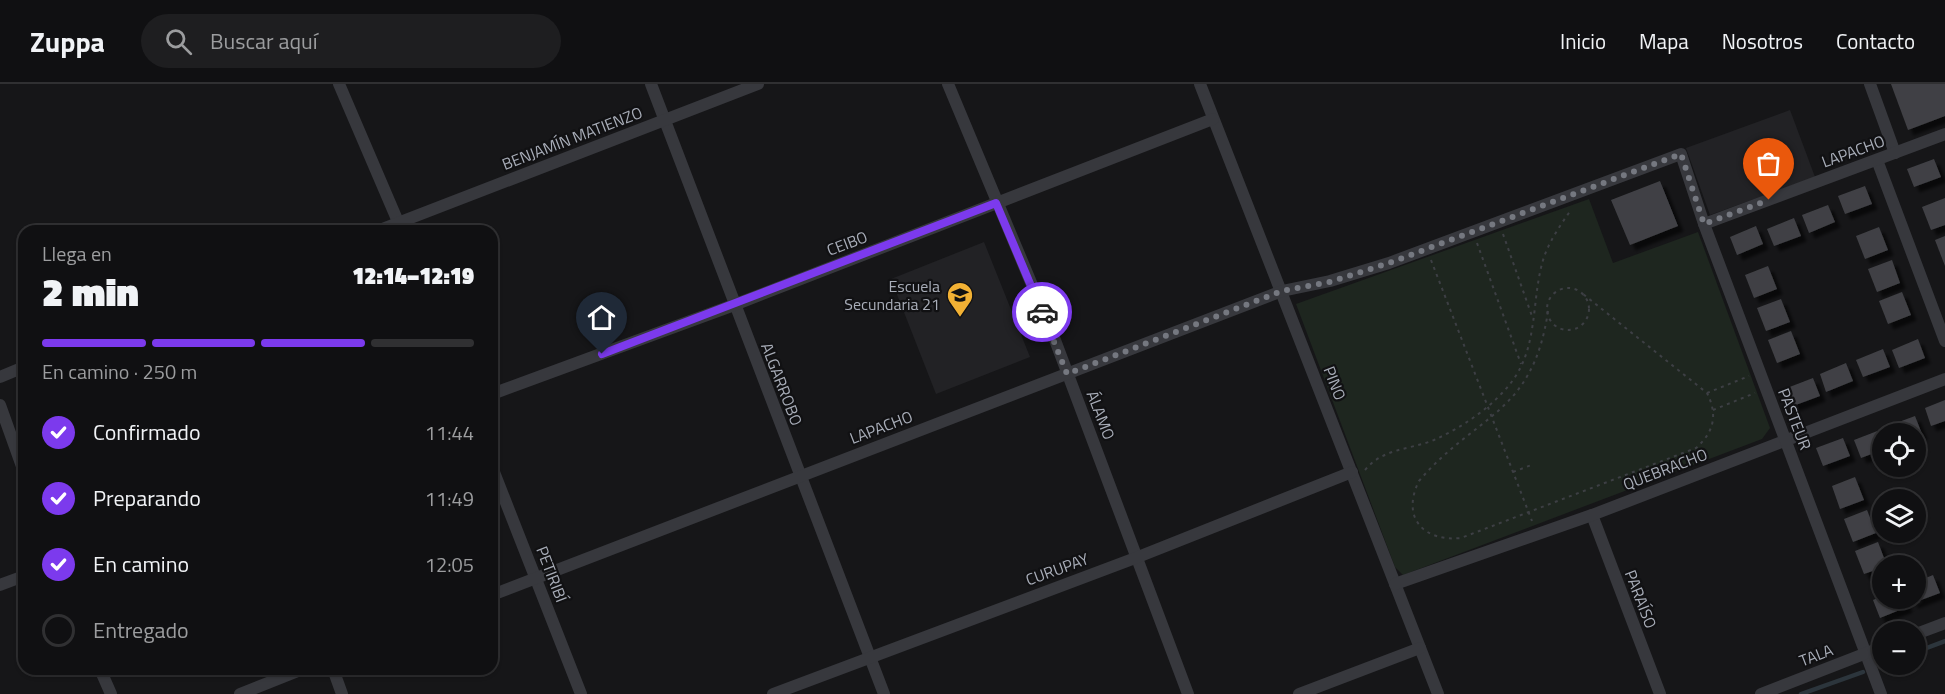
<!DOCTYPE html>
<html lang="es">
<meta charset="utf-8">
<style>
:root{--surface:#101012;--page:#1e1e20;--text:#f1f3f6;--muted:#9c9d9f;--line:#303032;--accent:#7c3aed}
body{margin:0;font-family:"Titillium Web",sans-serif;background:var(--page);color:var(--text);height:100vh;display:flex;flex-direction:column;font-size:22px;white-space:nowrap}
*{box-sizing:border-box;margin:0}
p{font-size:20px;color:var(--muted)}
.icon{flex:none;width:33px;height:33px;fill:none;stroke:currentColor;stroke-width:2;stroke-linecap:round;stroke-linejoin:round}
.map{position:relative;flex:1;overflow:hidden}
.drawer{position:absolute;left:18px;top:141px;width:480px;height:450px;display:flex;flex-direction:column;background:var(--surface);border-radius:18px;box-shadow:0 2px 4px #0004,0 0 0 2px var(--line)}
.drawer>*{flex:none}
.buttons{position:absolute;left:1872px;top:339px;display:grid;gap:12px}
.buttons a{display:grid;place-items:center;width:54px;height:54px;border-radius:50%;background:var(--surface);box-shadow:0 2px 4px #0004,0 0 0 2px var(--line);font-size:30px}
.pin{position:absolute;display:grid;place-items:center;width:51px;height:51px;color:#fff;margin:-62px -26px;border-radius:50% 50% 50% 0;rotate:-45deg;box-shadow:0 0 6px #0007}
.pin .icon{rotate:45deg}
.courier{position:absolute;display:grid;place-items:center;width:60px;height:60px;margin:-30px;border:4px solid #7c3aed;border-radius:50%;background:#fff;color:#222;box-shadow:0 2px 8px #0007}
.headline em{font-style:normal;font-weight:800}
.headline div{display:flex;flex-direction:column-reverse}
.headline{display:flex;align-items:center;justify-content:space-between;height:102px;padding:0 24px}
h1{font-size:39px;font-weight:800;line-height:45px}
.bar{display:grid;grid-template-columns:repeat(4,1fr);gap:9px 6px;align-content:center;height:72px;padding:0 24px}
.bar i{height:8px;border-radius:4px;background:var(--line)}
.bar .on{background:var(--accent)}
.bar p{grid-column:span 4}
ol{padding:0 24px;list-style:none}
li{display:flex;align-items:center;gap:18px;height:66px}
li p{margin-inline-start:auto}
li .icon{padding:6px;border-radius:50%;background:var(--accent);color:#fff;stroke-width:4}
li:last-child{color:var(--muted)}
li i{width:33px;height:33px;border:3px solid var(--line);border-radius:50%}
header{display:flex;align-items:center;gap:36px;box-sizing:border-box;height:84px;padding:0 30px;background:var(--surface);border-bottom:2px solid var(--line)}
header strong{font-size:28px}
nav{display:flex;gap:33px;margin-inline-start:auto;font-size:21px}
.search{width:420px;height:54px;background:var(--page);display:flex;align-items:center;gap:15px;box-sizing:border-box;padding:0 21px;border-radius:33px;color:var(--muted);font-size:22px}
.map>svg:first-child{display:block}
.built{fill:#222225}
.green{fill:#1e261f}
.lines{fill:none;stroke-linecap:round;stroke-linejoin:round}
.stream{stroke:#2c353c;stroke-width:4.5}
.building{fill:#404145;filter:url(#shadow)}
.path{stroke:#3d3f44;stroke-width:2;stroke-dasharray:3 4.5;stroke-linecap:butt}
.street{stroke:#37383d;stroke-width:12}
.done{stroke:#757880;stroke-width:6;stroke-dasharray:0 10.8}
.route{stroke:#7c3aed;stroke-width:8}
.labels{text-anchor:middle;dominant-baseline:central;stroke-width:4.5;stroke-linejoin:round;paint-order:stroke}
.street-label{font-size:16px;fill:#a8adb8;stroke:#111113}
.poi-label{font-size:16px;fill:#a8adb8;stroke:#111113;text-anchor:end}
</style>
<header>
<strong>Zuppa</strong>
<div class="search"><svg class="icon" aria-label="search" viewBox="0 0 24 24"><circle cx="10" cy="10" r="6"/><path d="M15 15l6 6"/></svg>Buscar aquí</div>
<nav><a>Inicio</a><a>Mapa</a><a>Nosotros</a><a>Contacto</a></nav>
</header>
<div class="map">
<svg width="1945" height="610" viewBox="0 0 1945 610">
<defs>
<filter id="shadow"><feDropShadow dx="5.5" dy="5.5" stdDeviation="1.5" flood-color="#0009"/></filter>
</defs>
<rect width="100%" height="100%" fill="#161618"/>
<g class="built">
<path d="M1790,26L1815,93L1710,131L1686,64Z"/>
<path d="M984,158L1030,273L936,310L891,195Z"/>
</g>
<path class="green" d="M1589,115L1613,179L1698,148L1770,344L1762,355L1403,491L1395,483L1296,220Z"/>
<g class="lines">
<g class="stream">
<path d="M1916,568L1945,557"/>
<path d="M1801,610L1863,588"/>
</g>
</g>
<g class="building">
<path d="M1891,0H1945V32L1908,46Z"/>
<path d="M1934,75L1941,93L1914,103L1907,85Z"/>
<path d="M1660,97L1678,142L1630,161L1611,116Z"/>
<path d="M1865,102L1872,120L1845,130L1838,112Z"/>
<path d="M1945,114V141L1931,146L1922,123Z"/>
<path d="M1828,121L1835,138L1809,149L1802,131Z"/>
<path d="M1794,134L1801,152L1774,162L1767,145Z"/>
<path d="M1756,142L1763,160L1737,171L1730,153Z"/>
<path d="M1879,143L1888,166L1865,175L1856,152Z"/>
<path d="M1945,152V182L1935,156Z"/>
<path d="M1892,176L1900,199L1877,208L1868,185Z"/>
<path d="M1768,182L1777,205L1754,214L1745,191Z"/>
<path d="M1902,208L1911,231L1888,240L1879,217Z"/>
<path d="M1781,215L1790,238L1766,247L1757,224Z"/>
<path d="M1791,247L1800,270L1777,279L1768,256Z"/>
<path d="M1918,255L1925,274L1899,284L1892,266Z"/>
<path d="M1883,265L1890,283L1863,293L1856,276Z"/>
<path d="M1846,279L1853,297L1826,308L1820,290Z"/>
<path d="M1813,294L1820,312L1793,322L1787,304Z"/>
<path d="M1945,316V337L1931,342L1925,324Z"/>
<path d="M1915,332L1922,350L1916,352V350H1891L1888,342Z"/>
<path d="M1880,346L1882,366L1861,374L1854,356Z"/>
<path d="M1843,354L1850,372L1823,382L1816,364Z"/>
<path d="M1855,393L1864,416L1840,425L1832,402Z"/>
<path d="M1867,426L1876,449L1853,458L1844,435Z"/>
<path d="M1878,458L1887,482L1864,490L1855,467Z"/>
<path d="M1933,491L1940,509L1913,519L1911,514H1916V498Z"/>
<path d="M1882,512V514H1903L1907,523L1880,534L1873,516Z"/>
</g>
<g class="lines">
<g class="path">
<path d="M1503,150L1533,235"/>
<path d="M1477,159L1521,280"/>
<path d="M1431,176L1532,437"/>
<circle cx="1568" cy="225" r="21"/>
<path d="M1548,227C1533,331 1476,330 1419,397C1401,433 1423,458 1461,454L1696,364C1714,348 1718,331 1707,309L1583,210"/>
<path d="M1707,309L1749,292"/>
<path d="M1713,326L1755,309"/>
<path d="M1365,386C1383,364 1409,366 1434,356C1463,343 1494,322 1513,296C1539,260 1531,213 1544,173C1550,156 1561,140 1571,126"/>
<path d="M1513,388L1534,380"/>
</g>
<g class="street">
<path d="M339,0L402,147"/>
<path d="M651,0L884,610"/>
<path d="M948,0L1055,256L1188,610"/>
<path d="M1200,0L1438,610"/>
<path d="M1870,0L1895,69"/>
<path d="M1877,76L1945,257"/>
<path d="M1704,140L1945,50"/>
<path d="M377,147L758,0"/>
<path d="M0,293L24,283"/>
<path d="M492,310L734,221L1213,35"/>
<path d="M0,321L24,388"/>
<path d="M492,383L581,610"/>
<path d="M1592,431L1660,610"/>
<path d="M1395,500L1592,431L1945,295"/>
<path d="M0,501L24,492"/>
<path d="M492,511L1282,207L1330,197L1389,179L1681,70L1704,140L1881,610"/>
<path d="M1916,550L1945,539"/>
<path d="M100,585L111,610"/>
<path d="M333,585L342,610"/>
<path d="M240,610L303,585"/>
<path d="M773,610L1138,473L1352,388"/>
<path d="M1299,610L1420,564"/>
<path d="M1761,610L1882,563"/>
</g>
</g>
<g class="lines">
<path class="done" d="M1042,228L1067,290L1282,207L1330,198L1389,179L1681,70L1704,140L1769,116"/>
<path class="route" d="M602,270L996,119L1042,228"/>
</g>
<defs>
<g id="school-pin" transform="scale(1.35)"><path d="M0 17L-7.5 6A9.5 9.5 0 1 1 7.5 6Z" fill="#f2b134" stroke="#111113"/><path d="M0-5L7-2L0 1L-7-2ZM-4 1L0 2.5L4 1V4Q0 6-4 4Z" fill="#111"/></g>
</defs>
<g fill-rule="evenodd">
<use href="#school-pin" x="960" y="211"/>
</g>
<g class="labels">
<g class="street-label">
<text transform="translate(572 54) rotate(-21)">BENJAMÍN MATIENZO</text>
<text transform="translate(1853 67) rotate(-20)">LAPACHO</text>
<text transform="translate(847 159) rotate(-21)">CEIBO</text>
<text transform="translate(1335 299) rotate(69)">PINO</text>
<text transform="translate(782 300) rotate(69)">ALGARROBO</text>
<text transform="translate(1101 331) rotate(69)">ÁLAMO</text>
<text transform="translate(1795 335) rotate(69)">PASTEUR</text>
<text transform="translate(881 343) rotate(-21)">LAPACHO</text>
<text transform="translate(1665 385) rotate(-21)">QUEBRACHO</text>
<text transform="translate(1057 485) rotate(-20)">CURUPAY</text>
<text transform="translate(552 490) rotate(69)">PETIRIBÍ</text>
<text transform="translate(1641 515) rotate(69)">PARAÍSO</text>
<text transform="translate(1816 571) rotate(-21)">TALA</text>
</g>
<g class="poi-label">
<text x="940" y="202">Escuela<tspan x="940" dy="18">Secundaria 21</tspan></text>
</g>
</g>
</svg>
<div class="buttons">
<a><svg class="icon" aria-label="locate" viewBox="0 0 24 24"><circle cx="12" cy="12" r="6"/><path d="M12 2v4M12 18v4M2 12h4M18 12h4"/></svg></a>
<a><svg class="icon" aria-label="layers" viewBox="0 0 24 24"><path d="M12 4l9 5-9 5-9-5zM3 14l9 5 9-5"/></svg></a>
<a>+</a>
<a>−</a>
</div>
<div class="pin" style="left:1769px;top:116px;background:#ea580c"><svg class="icon" aria-label="bag" viewBox="0 0 24 24"><path d="M5 8h14l-1 12H6zM9 8a3 3 0 0 1 6 0"/></svg></div>
<div class="pin" style="left:602px;top:270px;background:#1f2937"><svg class="icon" aria-label="home" viewBox="0 0 24 24"><path d="M3 11l9-7 9 7M6 9v11h12V9"/></svg></div>
<div class="courier" style="left:1042px;top:228px"><svg class="icon" aria-label="car" viewBox="0 0 24 24"><path d="M5 17H2v-5l4-1 3-4h7l3 4 3 1v5h-3M9 17h6M6 11h13"/><circle cx="7" cy="17" r="2"/><circle cx="17" cy="17" r="2"/></svg></div>
<section class="drawer">
<div class="headline"><div><h1>2 min</h1><p>Llega en</p></div><em>12:14–12:19</em></div>
<div class="bar"><i class="on"></i><i class="on"></i><i class="on"></i><i></i><p>En camino · 250 m</p></div>
<ol>
<li><svg class="icon" aria-label="check" viewBox="0 0 24 24"><path d="M5 12l5 5 9-10"/></svg>Confirmado<p>11:44</p></li>
<li><svg class="icon" aria-label="check" viewBox="0 0 24 24"><path d="M5 12l5 5 9-10"/></svg>Preparando<p>11:49</p></li>
<li><svg class="icon" aria-label="check" viewBox="0 0 24 24"><path d="M5 12l5 5 9-10"/></svg>En camino<p>12:05</p></li>
<li><i></i>Entregado</li>
</ol>
</section>
</div>
